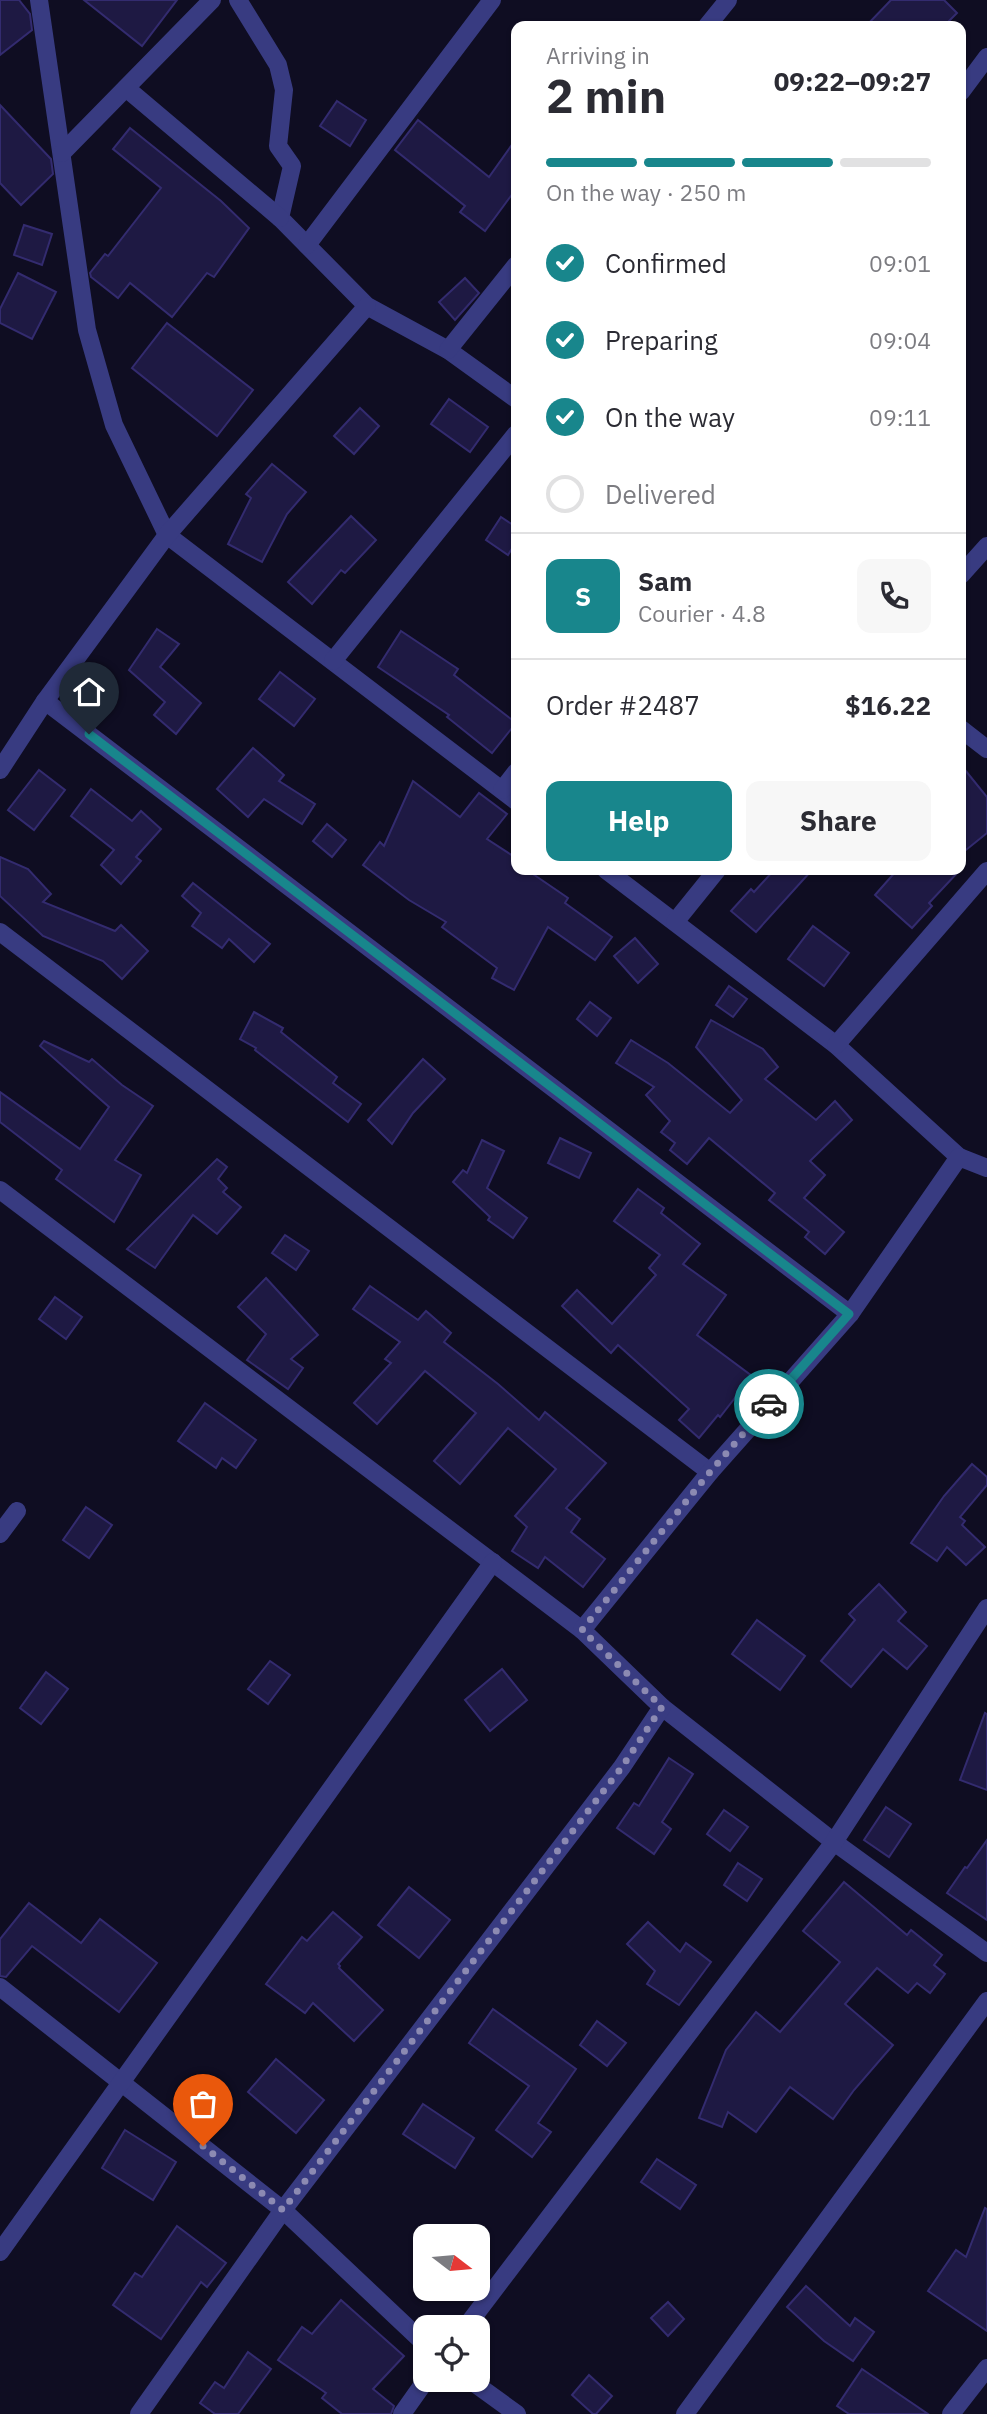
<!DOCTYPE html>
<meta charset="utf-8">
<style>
:root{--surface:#fff;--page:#f7f7f7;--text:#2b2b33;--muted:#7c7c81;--line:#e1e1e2;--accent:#18868c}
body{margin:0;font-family:"IBM Plex Sans",sans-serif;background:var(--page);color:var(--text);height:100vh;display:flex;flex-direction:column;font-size:26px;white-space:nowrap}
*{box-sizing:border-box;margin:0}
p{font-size:23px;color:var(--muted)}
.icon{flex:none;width:38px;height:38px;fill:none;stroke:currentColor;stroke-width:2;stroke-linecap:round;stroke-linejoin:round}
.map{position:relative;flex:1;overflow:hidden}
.drawer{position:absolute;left:511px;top:21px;width:455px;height:854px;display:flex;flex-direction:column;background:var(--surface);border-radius:14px;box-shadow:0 2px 5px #0004}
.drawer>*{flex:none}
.needle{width:46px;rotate:106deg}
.fabs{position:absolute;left:413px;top:2224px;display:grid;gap:14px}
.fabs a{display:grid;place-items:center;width:77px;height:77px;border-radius:14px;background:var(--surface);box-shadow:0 2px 5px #0004;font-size:35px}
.pin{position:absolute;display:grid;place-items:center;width:60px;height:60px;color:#fff;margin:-72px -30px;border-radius:50% 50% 50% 0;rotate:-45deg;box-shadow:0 0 7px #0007}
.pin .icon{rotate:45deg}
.courier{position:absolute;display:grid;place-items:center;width:70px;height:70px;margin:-35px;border:5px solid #18868c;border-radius:50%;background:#fff;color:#222;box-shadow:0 2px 9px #0007}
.summary em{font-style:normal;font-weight:700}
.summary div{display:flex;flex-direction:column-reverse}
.summary{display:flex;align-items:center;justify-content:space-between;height:119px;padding:0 35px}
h1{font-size:46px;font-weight:700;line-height:52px}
.bar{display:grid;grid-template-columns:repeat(4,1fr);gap:10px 7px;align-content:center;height:84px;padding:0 35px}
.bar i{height:9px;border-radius:5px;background:var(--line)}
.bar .active{background:var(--accent)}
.bar p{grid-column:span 4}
.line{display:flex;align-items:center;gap:18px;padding:0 35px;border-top:2px solid var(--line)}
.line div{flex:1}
.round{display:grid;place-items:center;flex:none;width:74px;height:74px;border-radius:14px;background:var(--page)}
ol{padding:0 35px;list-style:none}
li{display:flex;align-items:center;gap:21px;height:77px}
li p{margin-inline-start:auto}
li .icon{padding:7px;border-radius:50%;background:var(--accent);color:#fff;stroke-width:4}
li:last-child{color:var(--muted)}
li i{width:38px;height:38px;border:4px solid var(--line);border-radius:50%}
.primary-button{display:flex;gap:14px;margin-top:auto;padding:14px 35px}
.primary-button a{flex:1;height:80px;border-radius:14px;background:var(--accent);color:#fff;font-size:28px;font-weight:700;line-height:80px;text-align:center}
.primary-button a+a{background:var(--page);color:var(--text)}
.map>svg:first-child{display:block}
.building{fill:#1e1943;stroke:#332b6f;stroke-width:2}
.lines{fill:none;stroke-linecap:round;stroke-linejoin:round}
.minor{stroke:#383b81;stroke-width:18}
.done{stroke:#8c8ab2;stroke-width:7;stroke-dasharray:0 12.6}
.route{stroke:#18868c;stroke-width:9}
</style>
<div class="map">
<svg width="987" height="2414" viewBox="0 0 987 2414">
<rect width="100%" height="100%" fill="#0f0d22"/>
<g class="building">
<path d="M0,0H19L30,14L32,30L0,55Z"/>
<path d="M84,0H177L142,46Z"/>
<path d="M891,0H944L957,13L944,26H866Z"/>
<path d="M337,101L366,120L350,146L320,126Z"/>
<path d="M0,105L51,159L53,174L21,205L0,183Z"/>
<path d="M418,120L489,177L516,139V189L485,231L460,212L465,206L395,150Z"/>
<path d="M130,128L221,201L249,228L214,277L207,273L172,317L130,283L118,298L91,277L90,273L105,254L108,256L161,188L113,149Z"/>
<path d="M24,225L52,234L42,265L14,255Z"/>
<path d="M18,273L56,292L32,339L0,323V309Z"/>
<path d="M465,278L479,293L455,320L439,302Z"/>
<path d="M167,323L253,390L217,436L132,368Z"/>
<path d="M449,399L488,427L470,452L431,424Z"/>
<path d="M360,408L379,426L354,454L334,436Z"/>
<path d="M272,464L306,492L287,514L262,562L228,544L251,498L246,494Z"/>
<path d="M351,516L376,540L345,573L341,570L312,604L288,582Z"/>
<path d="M501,517L516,527V542L508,555L486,540Z"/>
<path d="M157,629L179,644L160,667L201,703L176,734L154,715L165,702L129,670Z"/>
<path d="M401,631L458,669L454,675L516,723L492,753L447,717L449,715L378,667Z"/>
<path d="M280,672L315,699L294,726L259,699Z"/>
<path d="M253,748L284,775L279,781L315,804L302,824L264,799L248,817L217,789Z"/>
<path d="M961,765L987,797V833L961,854Z"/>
<path d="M39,770L65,790L34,830L8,810Z"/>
<path d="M413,781L460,817L479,793L507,814L487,839L516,858V870H527L568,898L565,903L612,937L595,960L548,927L514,990L492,978L497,968L442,927L446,922L409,900L363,865L380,842L384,846Z"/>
<path d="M91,789L132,821L141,811L161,829L136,857L141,861L121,884L101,865L114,850L71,816Z"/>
<path d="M327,824L346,840L332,857L313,841Z"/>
<path d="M0,857L28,869L51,894L43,902L115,931L121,925L148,951L122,979L103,961L43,936L0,896Z"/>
<path d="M774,870H812L756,932L731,911L751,889L754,892Z"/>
<path d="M897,870H960L929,903L932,906L912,928L875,895Z"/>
<path d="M193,883L270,944L254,962L229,939L222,948L192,926L201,913L182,896Z"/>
<path d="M813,926L849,953L824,986L788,959Z"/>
<path d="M635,938L658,964L638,983L614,956Z"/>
<path d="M729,986L747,999L733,1017L716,1005Z"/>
<path d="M590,1002L611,1018L597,1036L577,1019Z"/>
<path d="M254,1012L283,1028L281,1032L337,1077L333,1083L361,1104L348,1122L255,1050L256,1048L240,1039Z"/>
<path d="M711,1020L763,1049L778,1067L765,1079L816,1120L835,1101L852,1120L810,1161L825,1175L804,1198L844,1232L825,1254L805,1237L809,1232L769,1200L775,1193L709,1138L687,1164L670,1150L675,1143L661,1132L670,1121L646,1095L654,1087L616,1063L631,1040L668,1063L730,1113L742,1100L696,1047Z"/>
<path d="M44,1041L89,1062L92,1059L122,1085L153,1106L115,1160L141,1175L114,1222L56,1179L62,1170L0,1122V1092L80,1149L109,1107L40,1046Z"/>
<path d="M423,1059L445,1079L413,1113L392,1144L368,1120Z"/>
<path d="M560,1138L591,1153L579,1178L548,1163Z"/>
<path d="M482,1140L504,1151L487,1188L527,1218L513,1238L488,1220L490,1217L453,1182L463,1170L467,1173Z"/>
<path d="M217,1159L227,1167L218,1179L227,1188L223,1192L241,1207L217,1234L193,1215L155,1268L127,1249Z"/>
<path d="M638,1189L664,1208L661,1213L700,1244L683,1264L726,1295L697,1335L752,1376L720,1417L718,1415L699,1438L679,1420L689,1409L618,1345L611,1353L562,1306L577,1290L612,1324L656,1275L649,1268L660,1255L614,1221Z"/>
<path d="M285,1235L309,1251L296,1270L272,1253Z"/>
<path d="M266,1278L318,1335L291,1359L303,1368L288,1389L247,1360L266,1334L238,1307Z"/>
<path d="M370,1286L418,1320L426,1311L451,1333L444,1342L498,1384L539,1420L545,1412L606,1463L566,1508L580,1519L571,1532L605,1559L583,1587L545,1557L538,1568L512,1551L527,1527L515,1516L556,1469L508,1428L460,1484L434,1461L476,1413L425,1371L377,1424L354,1403L391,1363L385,1359L400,1342L353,1309Z"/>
<path d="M55,1297L82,1317L66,1339L39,1319Z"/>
<path d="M205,1403L256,1440L236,1468L222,1458L216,1468L178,1441Z"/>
<path d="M972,1464L987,1477V1485L960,1517L965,1521L962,1525L985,1547L966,1565L947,1547L937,1561L911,1543L944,1496Z"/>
<path d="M86,1507L112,1525L89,1558L63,1540Z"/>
<path d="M879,1584L906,1612L898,1621L927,1646L907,1669L883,1649L851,1687L821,1661L855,1620L849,1614Z"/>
<path d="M757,1620L805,1656L780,1690L732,1654Z"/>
<path d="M270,1661L290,1675L268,1704L248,1689Z"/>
<path d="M502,1669L527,1700L490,1731L465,1700Z"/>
<path d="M46,1672L68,1689L41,1724L20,1708Z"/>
<path d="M985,1713L987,1714V1790L960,1780Z"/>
<path d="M669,1758L693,1774L662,1822L671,1829L654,1854L617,1828L634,1803L639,1806Z"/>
<path d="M886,1807L911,1824L889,1857L864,1840Z"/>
<path d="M724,1810L748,1827L730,1851L707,1834Z"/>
<path d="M987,1840V1920L947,1893L965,1867L967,1868Z"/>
<path d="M738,1863L762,1879L747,1901L724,1885Z"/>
<path d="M844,1882L907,1935L911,1930L942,1955L934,1965L945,1974L930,1993L917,1983L908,1993L877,1968L845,2004L893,2045L854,2090L833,2119L790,2087L756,2132L728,2112L722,2127L699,2118L726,2050L756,2012L780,2032L840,1962L803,1931Z"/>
<path d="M409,1887L450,1920L419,1958L378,1925Z"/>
<path d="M29,1903L81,1943L100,1919L157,1963L119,2012L32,1946L6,1977L0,1976V1939Z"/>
<path d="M333,1912L362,1937L338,1964L340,1966L339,1968L383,2010L354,2041L313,2003L305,2013L266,1984L302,1937L307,1941Z"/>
<path d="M648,1922L680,1952L686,1943L711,1962L679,2005L647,1984L655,1971L627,1944Z"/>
<path d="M493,2009L576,2069L538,2123L551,2132L532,2157L496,2130L529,2086L469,2043Z"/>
<path d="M597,2021L626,2043L607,2066L580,2045Z"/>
<path d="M276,2059L324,2100L296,2133L248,2092Z"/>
<path d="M423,2104L474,2138L455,2168L403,2134Z"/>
<path d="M125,2130L176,2162L153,2200L102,2168Z"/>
<path d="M657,2159L696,2185L680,2209L641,2182Z"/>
<path d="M985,2208L987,2209V2331L928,2291L956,2250L966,2257Z"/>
<path d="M177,2226L226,2263L207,2287L201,2282L161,2339L113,2305L135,2273L142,2277Z"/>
<path d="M806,2286L850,2326L855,2318L874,2332L853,2361L824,2341L787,2307Z"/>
<path d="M341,2300L404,2356L373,2389L394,2406L391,2414H342L322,2398L326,2393L278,2360L302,2327L312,2334Z"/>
<path d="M668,2302L684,2319L668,2336L651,2318Z"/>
<path d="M248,2352L271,2369L238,2414H215L200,2403L215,2382L224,2388Z"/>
<path d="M862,2369L887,2386L928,2414H849L837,2406Z"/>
<path d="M589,2375L612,2396L596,2414H593L572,2395Z"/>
</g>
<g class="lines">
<g class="minor">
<path d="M39,0L87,330L114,425L167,535L516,801"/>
<path d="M238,0L278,65L284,90L278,146L292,166L280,218L367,306L448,350L516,399"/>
<path d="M707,26L728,0"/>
<path d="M126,88L280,218"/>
<path d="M961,92L987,57"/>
<path d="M62,153L212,0"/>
<path d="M307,245L492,0"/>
<path d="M448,350L516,265"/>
<path d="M961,575L987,546"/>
<path d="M333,661L516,434"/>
<path d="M45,701L850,1314"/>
<path d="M961,729L987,749"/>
<path d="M0,770L45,701L167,535L367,306"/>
<path d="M502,790L516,772"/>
<path d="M606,870L836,1045L959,1157"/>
<path d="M675,922L717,870"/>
<path d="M0,932L710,1472"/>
<path d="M836,1045L987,871"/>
<path d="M0,1190L582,1630"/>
<path d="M0,1534L17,1511"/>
<path d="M662,1707L834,1842L987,1953"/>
<path d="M0,1987L283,2210L425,2344"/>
<path d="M0,2252L493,1562"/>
<path d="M465,2328L834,1842L987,1608"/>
<path d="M470,2380L517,2414"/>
<path d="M139,2414L283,2210L622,1767L662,1707L582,1630L710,1472L850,1314L959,1157L987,1168"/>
<path d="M402,2414L426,2380"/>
<path d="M685,2414L987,2001"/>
<path d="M951,2414L987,2368"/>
</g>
</g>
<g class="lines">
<path class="done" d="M203,2146L283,2210L588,1811L622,1767L662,1707L582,1630L710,1472L769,1404"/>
<path class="route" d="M89,734L849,1314L769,1404"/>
</g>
</svg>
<div class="fabs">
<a><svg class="needle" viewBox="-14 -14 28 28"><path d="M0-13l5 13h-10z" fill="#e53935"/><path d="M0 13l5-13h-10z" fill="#7c7c81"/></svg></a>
<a><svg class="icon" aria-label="locate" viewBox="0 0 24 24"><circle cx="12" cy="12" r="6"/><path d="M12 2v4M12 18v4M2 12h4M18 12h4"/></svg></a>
</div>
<div class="pin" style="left:203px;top:2146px;background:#ea580c"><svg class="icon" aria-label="bag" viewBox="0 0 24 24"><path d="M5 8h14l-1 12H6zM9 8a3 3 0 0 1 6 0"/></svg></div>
<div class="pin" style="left:89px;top:734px;background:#1f2937"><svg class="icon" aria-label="home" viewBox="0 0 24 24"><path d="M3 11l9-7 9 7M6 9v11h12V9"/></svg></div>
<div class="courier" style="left:769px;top:1404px"><svg class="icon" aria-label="car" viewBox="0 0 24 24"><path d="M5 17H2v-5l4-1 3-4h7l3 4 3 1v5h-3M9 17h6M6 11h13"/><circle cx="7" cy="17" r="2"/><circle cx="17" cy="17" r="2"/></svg></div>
<section class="drawer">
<div class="summary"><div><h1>2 min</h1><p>Arriving in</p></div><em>09:22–09:27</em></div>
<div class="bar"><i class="active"></i><i class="active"></i><i class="active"></i><i></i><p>On the way · 250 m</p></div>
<ol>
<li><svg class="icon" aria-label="check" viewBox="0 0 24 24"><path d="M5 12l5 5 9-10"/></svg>Confirmed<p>09:01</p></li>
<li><svg class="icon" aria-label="check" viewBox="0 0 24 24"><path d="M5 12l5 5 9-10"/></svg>Preparing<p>09:04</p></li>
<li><svg class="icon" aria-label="check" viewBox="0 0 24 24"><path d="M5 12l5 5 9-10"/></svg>On the way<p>09:11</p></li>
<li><i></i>Delivered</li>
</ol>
<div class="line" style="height:126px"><b class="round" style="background:var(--accent);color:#fff">S</b><div><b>Sam</b><p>Courier · 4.8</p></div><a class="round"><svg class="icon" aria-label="phone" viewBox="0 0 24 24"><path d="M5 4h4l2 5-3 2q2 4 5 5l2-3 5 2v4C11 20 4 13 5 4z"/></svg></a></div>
<div class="line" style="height:91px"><div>Order #2487</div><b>$16.22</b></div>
<div class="primary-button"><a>Help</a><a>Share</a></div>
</section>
</div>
